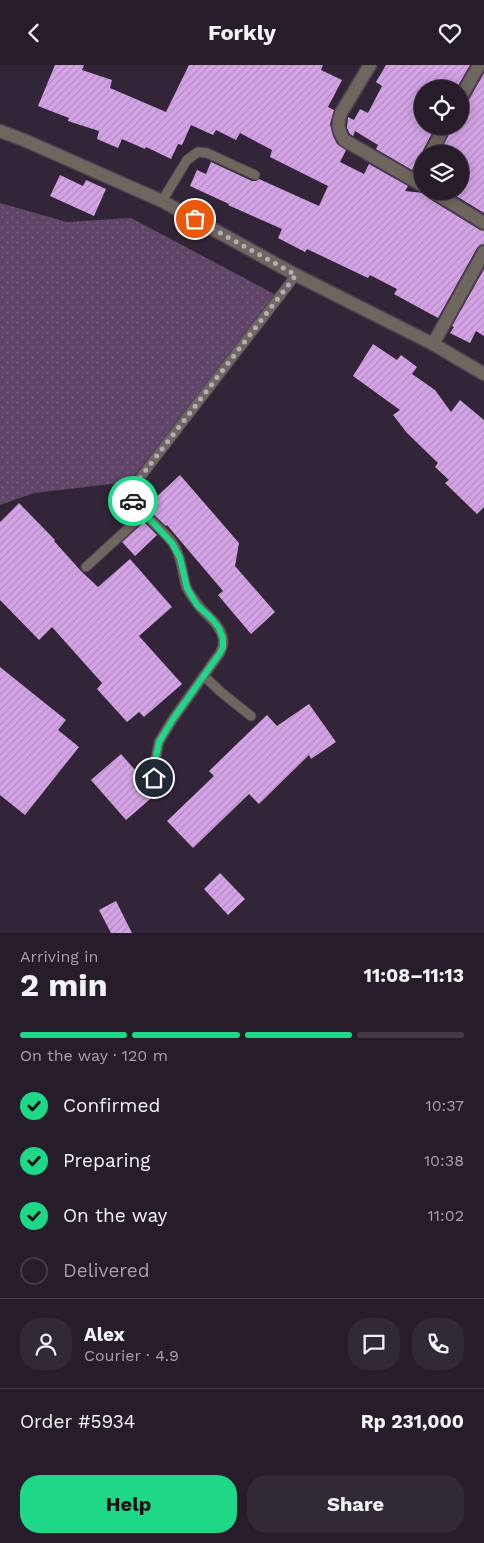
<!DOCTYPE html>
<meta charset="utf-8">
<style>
:root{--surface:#261c2a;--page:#322936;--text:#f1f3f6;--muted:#a4a1a8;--line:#423a47;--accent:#1ed888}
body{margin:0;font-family:"Work Sans",sans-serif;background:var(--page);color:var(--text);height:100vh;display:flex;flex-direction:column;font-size:19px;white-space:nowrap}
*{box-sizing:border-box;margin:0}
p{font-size:16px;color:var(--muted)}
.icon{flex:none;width:28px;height:28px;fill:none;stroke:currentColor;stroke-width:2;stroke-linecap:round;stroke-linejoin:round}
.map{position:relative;height:868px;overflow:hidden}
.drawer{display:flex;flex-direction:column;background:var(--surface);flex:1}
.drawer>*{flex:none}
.fabs{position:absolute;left:414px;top:15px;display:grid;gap:10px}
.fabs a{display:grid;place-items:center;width:55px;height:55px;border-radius:50%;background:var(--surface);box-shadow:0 2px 12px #0003,0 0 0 1px var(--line);font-size:25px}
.pin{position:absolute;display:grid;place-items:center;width:42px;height:42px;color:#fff;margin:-21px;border:2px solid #fff;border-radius:50%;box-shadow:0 1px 5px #0007}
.courier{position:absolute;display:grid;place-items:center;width:50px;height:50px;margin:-25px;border:4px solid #1ed888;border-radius:50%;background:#fff;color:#222;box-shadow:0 1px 6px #0007}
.summary em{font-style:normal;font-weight:700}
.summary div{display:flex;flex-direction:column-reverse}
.summary{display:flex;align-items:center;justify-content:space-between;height:85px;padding:0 20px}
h1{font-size:32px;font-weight:700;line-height:38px}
.bar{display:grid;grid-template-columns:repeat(4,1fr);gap:8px 5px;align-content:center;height:60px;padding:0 20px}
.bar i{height:6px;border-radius:4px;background:var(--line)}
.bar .current{background:var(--accent)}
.bar p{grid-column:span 4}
.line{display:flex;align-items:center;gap:12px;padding:0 20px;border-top:1px solid var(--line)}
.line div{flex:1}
.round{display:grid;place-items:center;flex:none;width:52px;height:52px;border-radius:20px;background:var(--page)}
ol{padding:0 20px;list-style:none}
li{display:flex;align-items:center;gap:15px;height:55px}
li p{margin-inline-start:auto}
li .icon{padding:5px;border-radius:50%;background:var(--accent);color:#111;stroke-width:4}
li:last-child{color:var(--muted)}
li i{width:28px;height:28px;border:2px solid var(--line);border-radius:50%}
.primary-button{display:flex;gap:10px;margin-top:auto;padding:10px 20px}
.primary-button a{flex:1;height:58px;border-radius:20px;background:var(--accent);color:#111;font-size:20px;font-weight:700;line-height:58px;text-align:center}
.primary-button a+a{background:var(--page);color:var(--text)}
header{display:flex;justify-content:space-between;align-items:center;height:65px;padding:0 20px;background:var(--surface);font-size:22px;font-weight:700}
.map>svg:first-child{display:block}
.grass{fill:url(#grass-dots)}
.building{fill:url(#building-hatch)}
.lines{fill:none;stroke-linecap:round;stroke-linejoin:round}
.service-casing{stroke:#4f4254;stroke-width:11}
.minor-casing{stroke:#4f4254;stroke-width:15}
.tertiary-casing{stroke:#4f4254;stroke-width:15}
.service{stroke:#6f665e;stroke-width:9}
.minor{stroke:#6f665e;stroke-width:12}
.tertiary{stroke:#6f665e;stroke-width:12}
.done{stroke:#b4aab9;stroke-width:5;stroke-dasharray:0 9}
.route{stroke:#1ed888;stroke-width:6}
</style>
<header><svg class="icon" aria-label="back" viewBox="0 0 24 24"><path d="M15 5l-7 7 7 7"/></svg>Forkly<svg class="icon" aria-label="heart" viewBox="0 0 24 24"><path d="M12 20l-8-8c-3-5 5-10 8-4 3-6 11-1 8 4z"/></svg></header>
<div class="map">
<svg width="484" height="868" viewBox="0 0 484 868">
<defs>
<pattern id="grass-dots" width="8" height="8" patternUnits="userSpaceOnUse" patternTransform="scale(1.25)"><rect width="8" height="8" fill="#604569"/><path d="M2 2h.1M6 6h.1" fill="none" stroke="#786080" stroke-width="1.8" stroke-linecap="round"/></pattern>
<pattern id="building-hatch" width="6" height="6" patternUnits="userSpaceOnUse" patternTransform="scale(1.25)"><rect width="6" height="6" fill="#d4a3e6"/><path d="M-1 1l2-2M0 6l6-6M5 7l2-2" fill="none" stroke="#b28cc0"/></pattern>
</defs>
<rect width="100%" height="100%" fill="#332538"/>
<path class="grass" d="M0,138L67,157L131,153L280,232L129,417L34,428L0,440Z"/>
<g class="building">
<path d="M55,0H84L82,5L112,15L110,23L166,47L189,0H323L321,5L342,15L328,42L334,45L330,59L333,71L337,79L346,85L340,97L364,109L369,99L408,121L405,126L424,128L428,133L480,165L484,166V179L480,180L477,183L438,253L394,229L397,224L370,210L368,213L307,184L305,187L278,173L282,164L228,140L229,139L190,121L197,105L206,109L211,97L252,116H256L259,114L319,141L328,121L270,92L272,85L240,68L236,75L216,65L213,70L191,60L182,80L178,79L171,94L146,82L145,84L122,74L118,83L97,74L99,66L68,56L69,53L38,41Z"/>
<path d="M386,0H470L456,24H422V61H436L423,85L422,95L417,96L412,105L376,84L378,80L355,66L353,71L350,69L347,63L348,52L354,55L360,44L368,48L382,21L376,17Z"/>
<path d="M484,8V148L448,126H460V89H439L453,61H460V42L464,41L467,38Z"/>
<path d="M60,110L83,121L86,115L106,124L94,151L50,131Z"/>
<path d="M484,204V271L476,266L470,278L450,268L454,262L452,261Z"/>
<path d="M373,279L397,295L401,290L417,302L412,309L435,325L451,347L460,335L484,355V442L477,449L445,418L449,415L435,402L438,398L407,368L393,350L400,345L353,311Z"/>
<path d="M180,410L239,478L235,501L275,547L251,569L218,530L223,526L167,460L166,461L152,448L154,445L149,439Z"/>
<path d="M19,438L55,475L54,476L81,506L98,522L130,494L172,542L139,571L182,619L144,652L139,647L127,657L97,624L102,618L52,562L39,575L0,535V457Z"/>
<path d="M144,457L157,470L135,491L122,477Z"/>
<path d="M0,602L66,655L58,665L79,682L25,750L0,730Z"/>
<path d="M309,639L336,677L311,694L309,690L259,739L249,729L193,783L167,756L214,711L209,706L267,650L277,661Z"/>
<path d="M121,689L156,729L126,755L91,715Z"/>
<path d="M220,808L245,834L228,850L204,824Z"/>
<path d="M116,836L132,868H111L99,845Z"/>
</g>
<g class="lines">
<g class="service-casing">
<g id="service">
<path d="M162,136L187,95L198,87L207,88L255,110"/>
<path d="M86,502L145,448"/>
<path d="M204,611L222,628L251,651"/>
<path d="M154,713L155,697L159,677L173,654L220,588C222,584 224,580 223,574C220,557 204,550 196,537C192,532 188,527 186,521C182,506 181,490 172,477C160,461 140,449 130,431L139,414L296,210"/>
</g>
</g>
<g class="minor-casing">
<g id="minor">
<path d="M370,0L341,48C337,59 338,65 344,75L422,120"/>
<path d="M460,34L479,0"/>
<path d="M430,89L445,61"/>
<path d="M415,116L422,103"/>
<path d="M432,126L484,158"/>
<path d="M433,279L484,187"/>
</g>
</g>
<g class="tertiary-casing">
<path id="tertiary" d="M0,66L24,75L162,136L296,210L433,279L484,309"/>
</g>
<use href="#service" class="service"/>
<use href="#minor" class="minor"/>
<use href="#tertiary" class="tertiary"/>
</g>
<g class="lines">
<path class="done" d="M133,436L130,431L139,414L296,210L195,154"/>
<path class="route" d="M133,436L172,478L180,493L187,523L197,540L212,554L219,563L223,574V582L220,588L173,654L159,677L155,697L154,713"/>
</g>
</svg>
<div class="fabs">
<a><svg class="icon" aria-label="locate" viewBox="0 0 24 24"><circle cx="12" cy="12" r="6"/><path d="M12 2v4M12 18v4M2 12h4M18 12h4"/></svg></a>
<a><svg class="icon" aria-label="layers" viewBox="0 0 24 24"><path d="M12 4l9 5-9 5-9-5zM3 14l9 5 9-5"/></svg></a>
</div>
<div class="pin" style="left:195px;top:154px;background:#ea580c"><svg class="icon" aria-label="bag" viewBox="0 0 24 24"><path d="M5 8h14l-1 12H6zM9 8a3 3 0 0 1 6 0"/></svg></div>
<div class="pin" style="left:154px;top:713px;background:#1f2937"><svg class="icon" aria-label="home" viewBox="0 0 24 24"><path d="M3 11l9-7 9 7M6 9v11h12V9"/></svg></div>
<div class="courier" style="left:133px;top:436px"><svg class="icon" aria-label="car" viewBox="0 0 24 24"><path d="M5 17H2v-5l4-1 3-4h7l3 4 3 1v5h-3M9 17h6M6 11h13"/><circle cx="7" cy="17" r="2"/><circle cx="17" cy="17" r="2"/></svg></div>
</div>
<section class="drawer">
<div class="summary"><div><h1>2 min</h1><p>Arriving in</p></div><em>11:08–11:13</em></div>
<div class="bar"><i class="current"></i><i class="current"></i><i class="current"></i><i></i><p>On the way · 120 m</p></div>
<ol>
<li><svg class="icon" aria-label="check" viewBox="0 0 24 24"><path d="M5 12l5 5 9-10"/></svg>Confirmed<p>10:37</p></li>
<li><svg class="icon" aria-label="check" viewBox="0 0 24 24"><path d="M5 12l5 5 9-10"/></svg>Preparing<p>10:38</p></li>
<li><svg class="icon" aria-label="check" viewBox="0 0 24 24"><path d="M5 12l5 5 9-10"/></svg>On the way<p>11:02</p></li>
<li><i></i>Delivered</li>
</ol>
<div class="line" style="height:90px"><a class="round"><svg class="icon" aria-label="person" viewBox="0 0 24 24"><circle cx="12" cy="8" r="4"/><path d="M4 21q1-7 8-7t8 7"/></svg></a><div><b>Alex</b><p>Courier · 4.9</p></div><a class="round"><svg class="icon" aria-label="chat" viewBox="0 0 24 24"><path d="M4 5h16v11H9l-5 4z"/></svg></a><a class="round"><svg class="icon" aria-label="phone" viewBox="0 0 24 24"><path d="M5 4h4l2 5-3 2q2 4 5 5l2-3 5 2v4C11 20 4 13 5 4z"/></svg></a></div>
<div class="line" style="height:65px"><div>Order #5934</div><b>Rp 231,000</b></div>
<div class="primary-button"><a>Help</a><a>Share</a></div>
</section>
